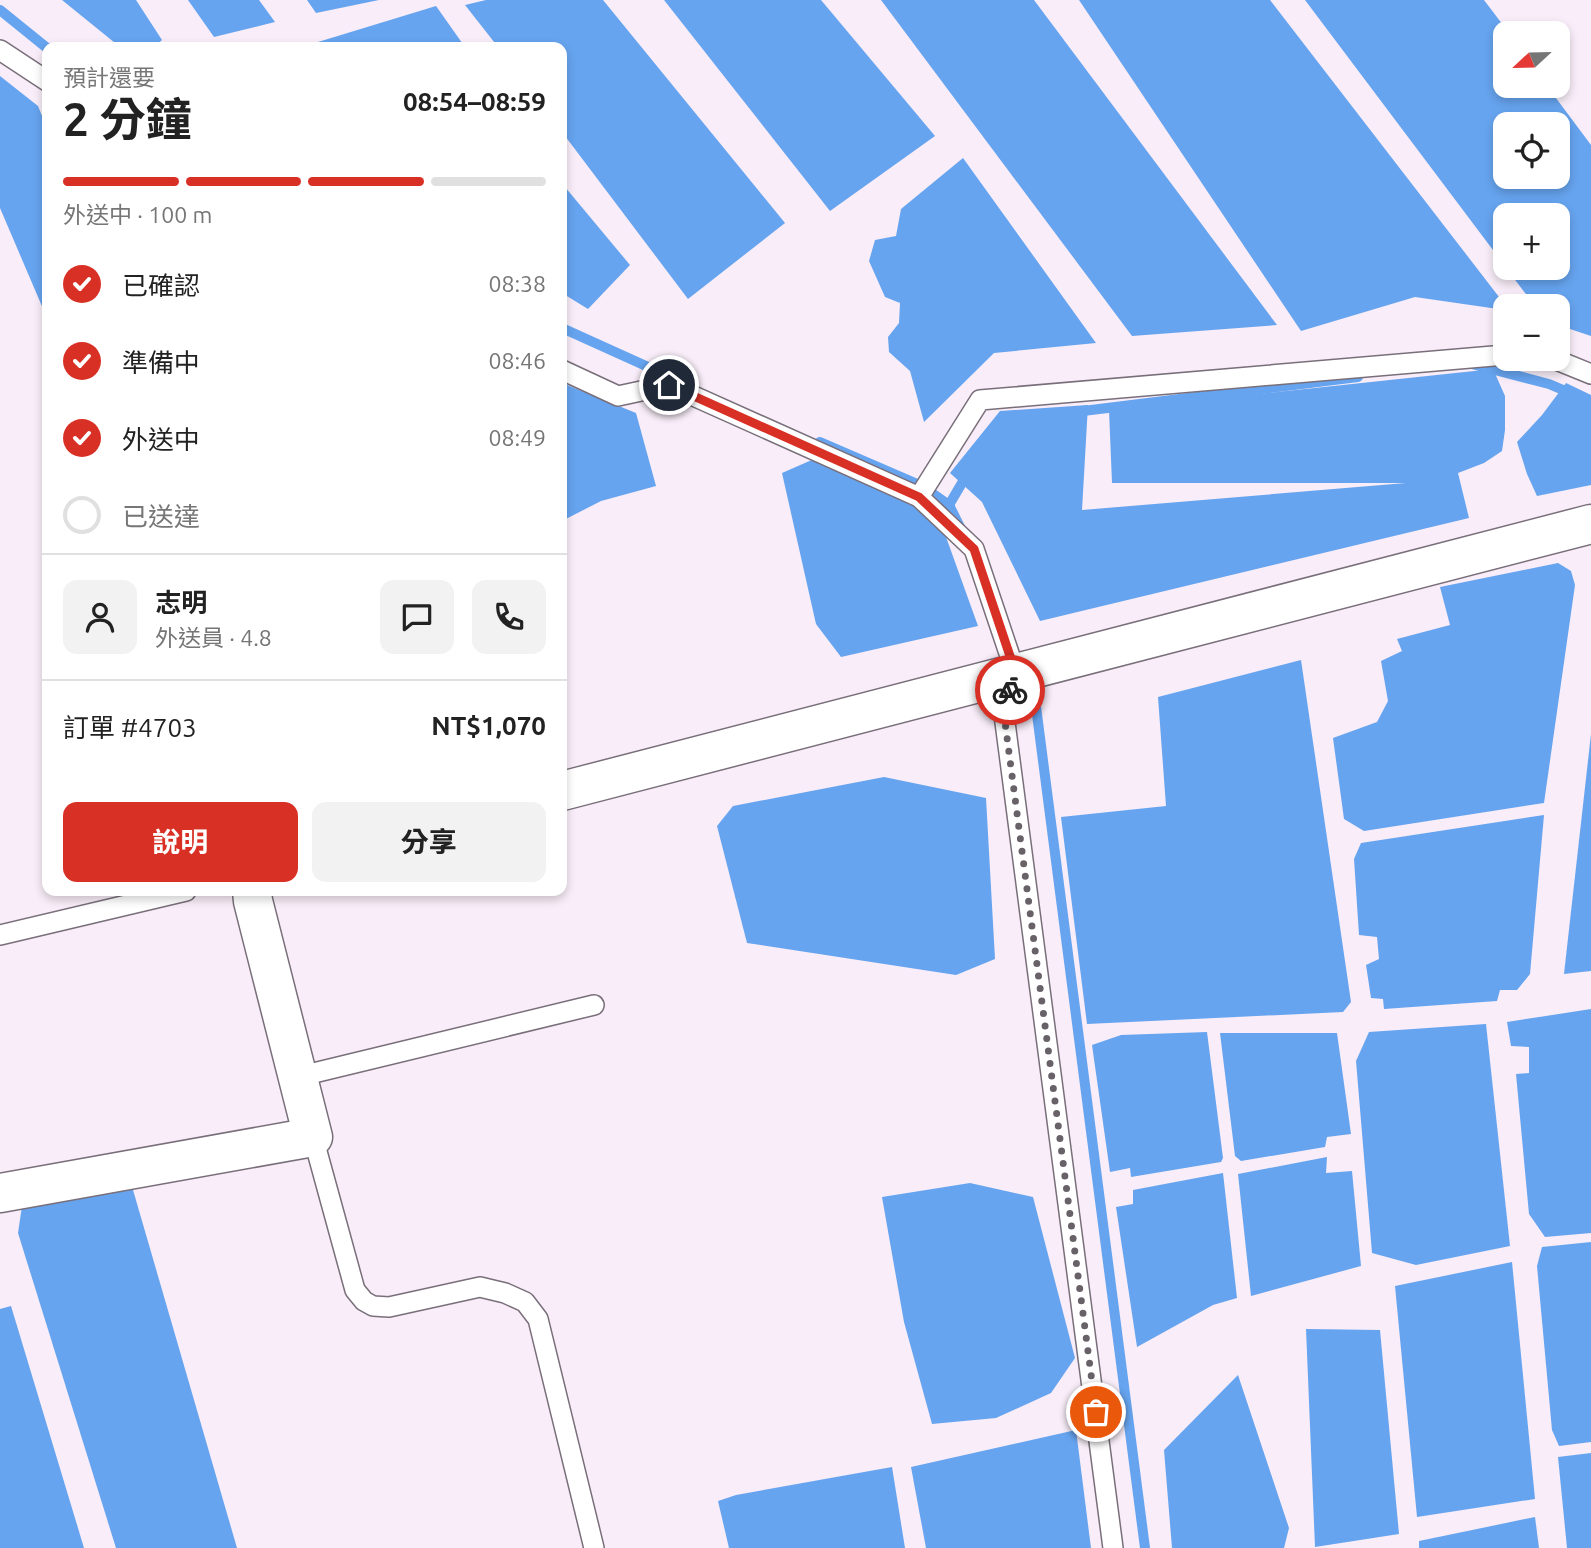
<!DOCTYPE html>
<html lang="zh-TW">
<meta charset="utf-8">
<style>
:root{--surface:#fff;--page:#f2f2f2;--text:#222;--muted:#767676;--line:#e0e0e0;--accent:#d93025}
body{margin:0;font-family:Ubuntu,"Noto Sans TC",sans-serif;background:var(--page);color:var(--text);height:100vh;display:flex;flex-direction:column;font-size:26px;white-space:nowrap}
*{box-sizing:border-box;margin:0}
p{font-size:23px;color:var(--muted)}
.icon{flex:none;width:38px;height:38px;fill:none;stroke:currentColor;stroke-width:2;stroke-linecap:round;stroke-linejoin:round}
.map{position:relative;flex:1;overflow:hidden}
.sheet{position:absolute;left:42px;top:42px;width:525px;height:854px;display:flex;flex-direction:column;background:var(--surface);border-radius:14px;box-shadow:0 4px 10px #0003}
.sheet>*{flex:none}
.needle{width:46px;rotate:248deg}
.controls{position:absolute;left:1493px;top:21px;display:grid;gap:14px}
.controls a{display:grid;place-items:center;width:77px;height:77px;border-radius:14px;background:var(--surface);box-shadow:0 4px 10px #0003;font-size:35px}
.pin{position:absolute;display:grid;place-items:center;width:60px;height:60px;color:#fff;margin:-30px;border:4px solid #fff;border-radius:50%;box-shadow:0 2px 7px #0007}
.courier{position:absolute;display:grid;place-items:center;width:70px;height:70px;margin:-35px;border:5px solid #d93025;border-radius:50%;background:#fff;color:#222;box-shadow:0 2px 9px #0007}
.head em{font-style:normal;font-weight:700}
.head div{display:flex;flex-direction:column-reverse}
.head{display:flex;align-items:center;justify-content:space-between;height:119px;padding:0 21px}
h1{font-size:46px;font-weight:700;line-height:52px}
.bar{display:grid;grid-template-columns:repeat(4,1fr);gap:10px 7px;align-content:center;height:84px;padding:0 21px}
.bar i{height:9px;border-radius:5px;background:var(--line)}
.bar .current{background:var(--accent)}
.bar p{grid-column:span 4}
.line{display:flex;align-items:center;gap:18px;padding:0 21px;border-top:2px solid var(--line)}
.line div{flex:1}
.round{display:grid;place-items:center;flex:none;width:74px;height:74px;border-radius:14px;background:var(--page)}
ol{padding:0 21px;list-style:none}
li{display:flex;align-items:center;gap:21px;height:77px}
li p{margin-inline-start:auto}
li .icon{padding:7px;border-radius:50%;background:var(--accent);color:#fff;stroke-width:4}
li:last-child{color:var(--muted)}
li i{width:38px;height:38px;border:4px solid var(--line);border-radius:50%}
.button{display:flex;gap:14px;margin-top:auto;padding:14px 21px}
.button a{flex:1;height:80px;border-radius:14px;background:var(--accent);color:#fff;font-size:28px;font-weight:700;line-height:80px;text-align:center}
.button a+a{background:var(--page);color:var(--text)}
.map>svg:first-child{display:block}
.water{fill:#66a4ef;fill-rule:evenodd}
.lines{fill:none;stroke-linecap:round;stroke-linejoin:round}
.stream{stroke:#66a4ef;stroke-width:10}
.service-casing{stroke:#796f7a;stroke-width:22}
.minor-casing{stroke:#796f7a;stroke-width:41}
.service{stroke:#fff;stroke-width:19}
.minor{stroke:#fff;stroke-width:38}
.done{stroke:#686268;stroke-width:7;stroke-dasharray:0 12.6}
.route{stroke:#d93025;stroke-width:9}
</style>
<div class="map">
<svg width="1591" height="1548" viewBox="0 0 1591 1548">
<rect width="100%" height="100%" fill="#f8edf8"/>
<g class="water">
<path d="M62,0H136L162,40L154,47H120Z"/>
<path d="M188,0H259L275,22L214,37Z"/>
<path d="M307,0H379L316,13Z"/>
<path d="M486,0H603L785,223L688,299L562,132V47H498L465,5Z"/>
<path d="M664,0H821L935,136L830,211Z"/>
<path d="M881,0H1034L1277,325L1132,336Z"/>
<path d="M1079,0H1270L1506,306L1505,310L1415,297L1301,331Z"/>
<path d="M1305,0H1484L1509,33H1505V86H1547L1591,145V336L1558,325V306H1535L1506,268H1558V215H1505V266ZM1505,124H1558V177H1505Z"/>
<path d="M436,6L465,47H322L318,42Z"/>
<path d="M0,76L38,106L47,128V318L0,208Z"/>
<path d="M963,158L1096,343L994,353L924,422L910,371L889,352L888,337L899,323L900,303L885,297L869,261L875,240L896,236L901,209Z"/>
<path d="M565,187L630,265L588,309L562,293V190Z"/>
<path d="M1493,369L1505,396V430L1502,451L1484,463L1458,473L1469,518L1040,621L982,502L950,473L1000,411L1088,405L1082,510L1406,483H1112L1109,410Z"/>
<path d="M562,383L636,413L656,486L601,501L562,521Z"/>
<path d="M1566,383L1591,395V485L1537,496L1527,474L1517,442L1542,415Z"/>
<path d="M814,459L865,475L941,523L978,626L841,657L816,624L782,473Z"/>
<path d="M1558,563L1571,571L1575,585L1544,803L1364,831L1344,819L1333,738L1377,722L1388,701L1381,661L1402,651L1397,639L1450,625L1440,587Z"/>
<path d="M1301,660L1351,1002L1343,1012L1087,1024L1061,817L1166,806L1158,697Z"/>
<path d="M1591,734V971L1564,974Z"/>
<path d="M884,777L986,798L995,959L956,975L747,943L717,826L733,806Z"/>
<path d="M1544,815L1530,974L1517,990H1500L1497,1001L1384,1009L1383,999L1371,998L1366,965L1379,959L1377,937L1359,935L1354,859L1361,843Z"/>
<path d="M1591,1009V1233L1545,1237L1529,1214L1516,1074L1529,1073V1047L1511,1046L1507,1022Z"/>
<path d="M1486,1024L1510,1246L1416,1265L1372,1253L1356,1061L1369,1032Z"/>
<path d="M1207,1032L1223,1158L1221,1162L1131,1177L1130,1168L1110,1172L1092,1045L1121,1035Z"/>
<path d="M1220,1033H1337L1351,1134L1327,1137L1325,1147L1241,1161L1235,1156Z"/>
<path d="M1327,1157L1326,1173L1352,1171L1361,1266L1251,1296L1238,1174Z"/>
<path d="M1223,1173L1237,1298L1213,1305L1137,1347L1116,1207L1133,1204V1190Z"/>
<path d="M131,1183L237,1548H116L18,1233L22,1206Z"/>
<path d="M970,1183L1033,1197L1075,1358L1051,1393L996,1418L932,1424L904,1322L882,1197Z"/>
<path d="M1591,1242V1442L1559,1446L1552,1430L1537,1266L1542,1247Z"/>
<path d="M1512,1262L1535,1499L1417,1517L1395,1286Z"/>
<path d="M11,1306L84,1548H0V1309Z"/>
<path d="M1306,1329L1380,1330L1399,1534L1315,1547Z"/>
<path d="M1238,1375L1289,1528L1284,1548H1172L1164,1450Z"/>
<path d="M1076,1430L1091,1548H926L911,1467Z"/>
<path d="M1591,1453V1548H1567L1558,1457Z"/>
<path d="M892,1467L905,1548H729L718,1501L736,1495Z"/>
<path d="M1535,1517L1539,1548H1419V1541Z"/>
</g>
<g class="lines">
<g class="stream">
<path d="M0,10L47,48"/>
<path d="M562,328L677,380"/>
<path d="M1468,363L1549,384L1591,402"/>
<path d="M1075,412L1358,377"/>
<path d="M820,442L922,486L949,505L962,531"/>
<path d="M949,505L969,471"/>
<path d="M1027,677L1035,699L1145,1548"/>
</g>
<g class="service-casing">
<g id="service">
<path d="M0,50L47,81"/>
<path d="M1554,359L1591,374"/>
<path d="M562,370L618,396L669,385L919,497L974,549L1016,674L1003,707L1113,1548"/>
<path d="M919,497L980,400L1505,355"/>
<path d="M0,935L186,891"/>
<path d="M297,1077L594,1005"/>
<path d="M313,1137L355,1290L364,1301L373,1306L389,1307L480,1287L505,1293L525,1302L538,1319L594,1548"/>
</g>
</g>
<g class="minor-casing">
<g id="minor">
<path d="M562,791L1591,524"/>
<path d="M0,1193L313,1137L253,901L252,891"/>
</g>
</g>
<use href="#service" class="service"/>
<use href="#minor" class="minor"/>
</g>
<g class="lines">
<path class="done" d="M1010,690L1003,707L1096,1412"/>
<path class="route" d="M669,385L919,497L974,549L1016,674L1010,690"/>
</g>
</svg>
<div class="controls">
<a><svg class="needle" viewBox="-14 -14 28 28"><path d="M0-13l5 13h-10z" fill="#e53935"/><path d="M0 13l5-13h-10z" fill="#767676"/></svg></a>
<a><svg class="icon" aria-label="locate" viewBox="0 0 24 24"><circle cx="12" cy="12" r="6"/><path d="M12 2v4M12 18v4M2 12h4M18 12h4"/></svg></a>
<a>+</a>
<a>−</a>
</div>
<div class="pin" style="left:1096px;top:1412px;background:#ea580c"><svg class="icon" aria-label="bag" viewBox="0 0 24 24"><path d="M5 8h14l-1 12H6zM9 8a3 3 0 0 1 6 0"/></svg></div>
<div class="pin" style="left:669px;top:385px;background:#1f2937"><svg class="icon" aria-label="home" viewBox="0 0 24 24"><path d="M3 11l9-7 9 7M6 9v11h12V9"/></svg></div>
<div class="courier" style="left:1010px;top:690px"><svg class="icon" aria-label="bike" viewBox="0 0 24 24"><circle cx="6" cy="16" r="4"/><circle cx="18" cy="16" r="4"/><path d="M6 16l4-8h5l3 8M10 8l3 8H6M13 5h3"/></svg></div>
<section class="sheet">
<div class="head"><div><h1>2 分鐘</h1><p>預計還要</p></div><em>08:54–08:59</em></div>
<div class="bar"><i class="current"></i><i class="current"></i><i class="current"></i><i></i><p>外送中 · 100 m</p></div>
<ol>
<li><svg class="icon" aria-label="check" viewBox="0 0 24 24"><path d="M5 12l5 5 9-10"/></svg>已確認<p>08:38</p></li>
<li><svg class="icon" aria-label="check" viewBox="0 0 24 24"><path d="M5 12l5 5 9-10"/></svg>準備中<p>08:46</p></li>
<li><svg class="icon" aria-label="check" viewBox="0 0 24 24"><path d="M5 12l5 5 9-10"/></svg>外送中<p>08:49</p></li>
<li><i></i>已送達</li>
</ol>
<div class="line" style="height:126px"><a class="round"><svg class="icon" aria-label="person" viewBox="0 0 24 24"><circle cx="12" cy="8" r="4"/><path d="M4 21q1-7 8-7t8 7"/></svg></a><div><b>志明</b><p>外送員 · 4.8</p></div><a class="round"><svg class="icon" aria-label="chat" viewBox="0 0 24 24"><path d="M4 5h16v11H9l-5 4z"/></svg></a><a class="round"><svg class="icon" aria-label="phone" viewBox="0 0 24 24"><path d="M5 4h4l2 5-3 2q2 4 5 5l2-3 5 2v4C11 20 4 13 5 4z"/></svg></a></div>
<div class="line" style="height:91px"><div>訂單 #4703</div><b>NT$1,070</b></div>
<div class="button"><a>說明</a><a>分享</a></div>
</section>
</div>
